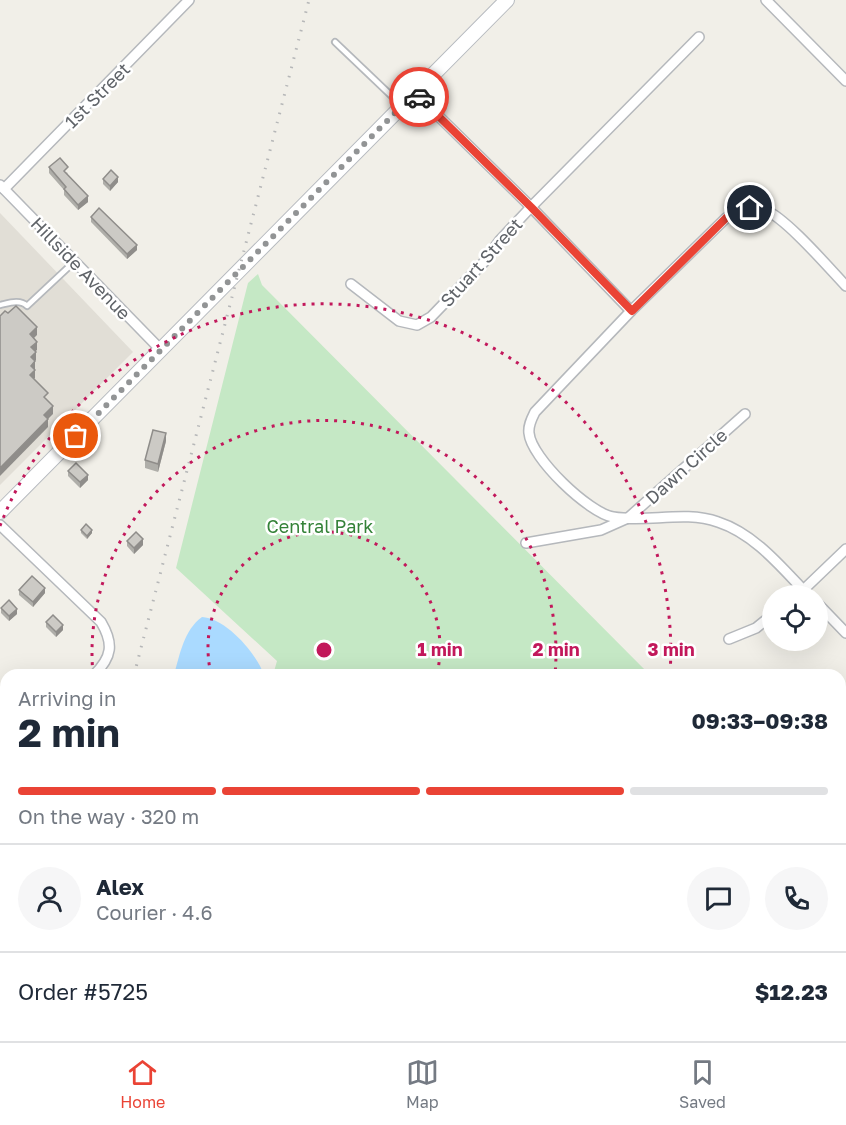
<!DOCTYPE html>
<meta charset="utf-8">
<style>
:root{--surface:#fff;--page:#f6f6f7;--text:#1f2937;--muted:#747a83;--line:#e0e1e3;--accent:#ea4335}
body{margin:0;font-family:"Golos Text",sans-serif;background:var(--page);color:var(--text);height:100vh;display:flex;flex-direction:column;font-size:22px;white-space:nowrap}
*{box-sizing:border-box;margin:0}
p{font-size:20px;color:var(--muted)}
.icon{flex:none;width:33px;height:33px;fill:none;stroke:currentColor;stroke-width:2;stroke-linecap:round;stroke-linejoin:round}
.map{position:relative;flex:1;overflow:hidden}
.sheet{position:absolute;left:0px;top:669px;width:846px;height:372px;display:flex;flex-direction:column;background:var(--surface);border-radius:18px 18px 0 0;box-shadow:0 6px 24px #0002}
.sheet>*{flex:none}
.buttons{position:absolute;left:762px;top:585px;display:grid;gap:12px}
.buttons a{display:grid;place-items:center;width:66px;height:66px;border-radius:50%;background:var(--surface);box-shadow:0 6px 24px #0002;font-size:30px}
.pin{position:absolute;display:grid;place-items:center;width:51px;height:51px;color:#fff;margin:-26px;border:3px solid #fff;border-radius:50%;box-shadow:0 2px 6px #0007}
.courier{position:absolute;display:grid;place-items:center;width:60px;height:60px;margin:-30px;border:4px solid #ea4335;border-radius:50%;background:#fff;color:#222;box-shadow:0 2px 8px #0007}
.overview em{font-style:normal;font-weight:700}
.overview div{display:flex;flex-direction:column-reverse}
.overview{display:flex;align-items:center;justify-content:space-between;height:102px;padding:0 18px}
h1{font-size:39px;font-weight:700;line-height:45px}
.bar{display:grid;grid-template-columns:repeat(4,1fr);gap:9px 6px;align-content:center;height:72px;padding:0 18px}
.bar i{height:8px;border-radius:4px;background:var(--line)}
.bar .on{background:var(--accent)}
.bar p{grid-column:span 4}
.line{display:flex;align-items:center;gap:15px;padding:0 18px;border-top:2px solid var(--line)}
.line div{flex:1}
.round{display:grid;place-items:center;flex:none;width:63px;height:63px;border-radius:32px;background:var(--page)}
.tab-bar{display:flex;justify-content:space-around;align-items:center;height:84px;border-top:2px solid var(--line);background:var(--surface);font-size:16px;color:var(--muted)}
.tab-bar a{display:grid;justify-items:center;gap:3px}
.tab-bar .on{color:var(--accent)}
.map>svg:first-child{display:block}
.education{fill:#e1ded6}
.green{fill:#c5e8c5}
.water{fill:#aadaff}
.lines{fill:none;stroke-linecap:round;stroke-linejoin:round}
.lane-casing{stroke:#b5b8bc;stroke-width:8}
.street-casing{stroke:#b5b8bc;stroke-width:12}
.secondary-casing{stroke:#b6babf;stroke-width:16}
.lane{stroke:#fff;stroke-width:4.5}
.street{stroke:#fff;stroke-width:9}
.secondary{stroke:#fff;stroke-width:14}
.rail{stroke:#b6b7b8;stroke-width:3;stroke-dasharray:1.5 8;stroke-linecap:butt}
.wall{fill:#afaea9}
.shaded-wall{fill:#8f8d8a}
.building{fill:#cccac5;stroke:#8f8d8a;stroke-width:1.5}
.done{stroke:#929495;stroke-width:6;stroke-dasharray:0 10.8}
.route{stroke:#ea4335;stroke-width:8}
.ring{fill:none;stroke:#c2185b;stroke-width:3;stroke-dasharray:3 6}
.labels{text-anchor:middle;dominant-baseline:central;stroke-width:5;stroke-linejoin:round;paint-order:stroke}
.street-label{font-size:18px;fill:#5f6368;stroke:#fff}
.park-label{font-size:18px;fill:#348238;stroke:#fff}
.centre{fill:#c2185b;stroke:#fff;stroke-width:3}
.ring-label{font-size:18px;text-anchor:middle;font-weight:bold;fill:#c2185b;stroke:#fff;stroke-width:5;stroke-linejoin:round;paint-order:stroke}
</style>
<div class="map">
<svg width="846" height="1041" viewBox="0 0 846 1041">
<rect width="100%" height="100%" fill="#f1efe8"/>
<g class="education">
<path d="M0,213L133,352L0,485Z"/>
<path d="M840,865L846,871V1041H612L619,1035H840Z"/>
</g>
<g class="green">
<path d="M258,274L262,285L650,675H273L277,661L176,568L248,283Z"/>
<path d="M88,1035H171L172,1041H86Z"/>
<path d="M223,1035H619L612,1041H225Z"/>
</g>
<path class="water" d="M202,617C226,618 257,654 264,675H174C180,654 184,630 202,617Z"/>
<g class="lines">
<g class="lane-casing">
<g id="lane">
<path d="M335,42L400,104"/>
<path d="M0,305C9,303 20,299 27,306L74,262"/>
</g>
</g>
<g class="street-casing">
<g id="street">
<path d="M766,0L846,81"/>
<path d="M415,93L531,207L631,311"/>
<path d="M0,185L161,350"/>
<path d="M4,189L189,0"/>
<path d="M351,284L399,321L417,325L431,317L484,262L500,240L531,207L699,37"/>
<path d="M0,525L101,622C114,644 112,657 94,675"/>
<path d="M526,543L601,530L628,518L745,414"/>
<path d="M797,596L846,549"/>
<path d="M809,596C782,568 755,534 718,522C684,510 648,523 613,517C589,513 531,458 529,433C528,425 532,418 535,412L631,311L726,218C737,210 751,204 765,210C786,218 828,267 846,286"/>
<path d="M818,604L846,633"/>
<path d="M729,639L756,628L772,615"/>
<path d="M0,769L6,763"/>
<path d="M0,864L6,870"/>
<path d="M216,1035L218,1041"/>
<path d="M81,1041L83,1035"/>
</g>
</g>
<g class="secondary-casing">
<path id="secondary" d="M0,512L507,0"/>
</g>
<use href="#lane" class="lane"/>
<use href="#street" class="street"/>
<use href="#secondary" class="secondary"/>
<g class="rail">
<path d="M134,675L309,0"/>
<path d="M38,1041L40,1035"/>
</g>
</g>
<g class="wall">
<path d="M49,167L68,173L67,174L88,202L78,210L64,195V190L49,173Z"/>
<path d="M103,179L118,182L110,191L103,184Z"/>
<path d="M91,217L137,250L127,259L91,222Z"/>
<path d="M166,441L158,472L145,468V460Z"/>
<path d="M68,471L88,480L80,488L68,476Z"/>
<path d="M81,530L92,533L87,539L81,533Z"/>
<path d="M127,541L143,545L134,554L127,546Z"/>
<path d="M19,590L45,593L33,607L19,595Z"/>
<path d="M1,608L17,614L9,621L1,613Z"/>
<path d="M46,622L63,630L56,637L46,627Z"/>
<path d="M6,793V812L0,806V795Z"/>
<path d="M674,1035H693V1036L688,1041H679Z"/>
</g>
<g class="shaded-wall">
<path d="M118,177V182L110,191V186Z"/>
<path d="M88,196V202L78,210V205Z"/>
<path d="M137,245V250L127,259V254Z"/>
<path d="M37,327V335L30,342V334Z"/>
<path d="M37,342V350L31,355V347Z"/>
<path d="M36,352V360L31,365V357Z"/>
<path d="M35,361V369L31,374V366Z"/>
<path d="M35,370V378L30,383V375Z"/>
<path d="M53,406V414L44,423V415Z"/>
<path d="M48,419V427L0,476V468Z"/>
<path d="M166,433V441L158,472V464Z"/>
<path d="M88,475V480L80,488V482Z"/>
<path d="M92,530V533L87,539V536Z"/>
<path d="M143,539V545L134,554V548Z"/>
<path d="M45,588V593L33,607V602Z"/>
<path d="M17,609V614L9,621V616Z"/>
<path d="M63,625V630L56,637V632Z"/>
<path d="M11,1035H19V1038L15,1041H6Z"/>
<path d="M688,1035L693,1036L688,1041H683Z"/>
</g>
<g class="building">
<path d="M60,158L68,167L64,171L88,196L78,205L64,189L66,187L49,167Z"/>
<path d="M111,170L118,177L110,186L103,179Z"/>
<path d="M99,208L137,245L127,254L91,217Z"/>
<path d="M16,306L37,327L30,334L37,342L31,347L36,352L31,357L35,361L31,366L35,370L30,375L48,393L44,397L53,406L44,415L48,419L0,468V316L5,311L8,313Z"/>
<path d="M153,430L166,433L158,464L145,460Z"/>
<path d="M76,463L88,475L80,482L68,471Z"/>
<path d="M86,524L92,530L87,536L81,530Z"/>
<path d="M136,532L143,539L134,548L127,541Z"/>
<path d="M32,576L45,588L33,602L19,590Z"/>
<path d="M9,600L17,609L9,616L1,608Z"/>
<path d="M53,615L63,625L56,632L46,622Z"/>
<path d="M4,791L6,793V808L0,802V795Z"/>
<path d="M0,872L6,878V1035H11L6,1041H0Z"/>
<path d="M846,1011V1041H809L815,1035H840V1017Z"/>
<path d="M678,1035H688L683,1040Z"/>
</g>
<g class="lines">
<path class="done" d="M76,436L378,130L415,93L419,97"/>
<path class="route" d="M419,97L531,207L632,311L726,218L742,209L750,208"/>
</g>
<g class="ring">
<path d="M211 674A116 116 0 1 1 437 674"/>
<path d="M93 674A232 232 0 1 1 555 674"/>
<path d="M0 526A347 347 0 0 1 670 674"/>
</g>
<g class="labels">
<g class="street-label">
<text transform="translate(97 95) rotate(-45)">1st Street</text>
<text transform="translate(481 262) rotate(-48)">Stuart Street</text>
<text transform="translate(81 268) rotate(46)">Hillside Avenue</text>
<text transform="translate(686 466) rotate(-42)">Dawn Circle</text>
</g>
<g class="park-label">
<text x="320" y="526">Central Park</text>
</g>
</g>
<circle cx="324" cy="650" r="9" class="centre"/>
<g class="ring-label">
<text x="440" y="656">1 min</text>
<text x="556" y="656">2 min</text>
<text x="671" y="656">3 min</text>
</g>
</svg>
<div class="buttons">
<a><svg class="icon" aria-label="locate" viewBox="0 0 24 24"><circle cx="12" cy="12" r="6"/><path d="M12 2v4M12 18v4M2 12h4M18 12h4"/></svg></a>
</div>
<div class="pin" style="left:76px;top:436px;background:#ea580c"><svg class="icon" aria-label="bag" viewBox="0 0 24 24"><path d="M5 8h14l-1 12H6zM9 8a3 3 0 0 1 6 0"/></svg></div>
<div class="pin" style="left:750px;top:208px;background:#1f2937"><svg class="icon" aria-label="home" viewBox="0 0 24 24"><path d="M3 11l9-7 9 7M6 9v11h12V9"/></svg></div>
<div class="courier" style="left:419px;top:97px"><svg class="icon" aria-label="car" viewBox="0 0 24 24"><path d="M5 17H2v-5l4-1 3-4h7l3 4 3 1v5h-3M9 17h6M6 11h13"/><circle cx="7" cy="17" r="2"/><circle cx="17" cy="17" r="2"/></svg></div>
<section class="sheet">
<div class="overview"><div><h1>2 min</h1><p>Arriving in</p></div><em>09:33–09:38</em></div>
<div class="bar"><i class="on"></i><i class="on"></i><i class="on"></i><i></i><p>On the way · 320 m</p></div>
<div class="line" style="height:108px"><a class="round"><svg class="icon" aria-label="person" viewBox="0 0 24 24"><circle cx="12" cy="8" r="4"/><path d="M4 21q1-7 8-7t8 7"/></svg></a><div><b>Alex</b><p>Courier · 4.6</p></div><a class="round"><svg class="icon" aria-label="chat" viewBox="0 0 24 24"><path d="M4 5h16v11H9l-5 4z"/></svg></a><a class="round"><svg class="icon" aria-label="phone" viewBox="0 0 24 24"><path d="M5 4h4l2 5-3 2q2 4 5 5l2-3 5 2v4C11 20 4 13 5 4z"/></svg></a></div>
<div class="line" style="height:78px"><div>Order #5725</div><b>$12.23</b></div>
</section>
</div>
<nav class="tab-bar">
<a class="on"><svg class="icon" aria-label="home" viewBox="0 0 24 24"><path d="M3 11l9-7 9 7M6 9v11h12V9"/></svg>Home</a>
<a><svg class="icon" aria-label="map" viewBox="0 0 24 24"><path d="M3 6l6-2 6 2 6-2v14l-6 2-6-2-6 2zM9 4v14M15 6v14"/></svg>Map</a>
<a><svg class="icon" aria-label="saved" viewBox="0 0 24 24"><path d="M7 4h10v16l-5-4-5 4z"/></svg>Saved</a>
</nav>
